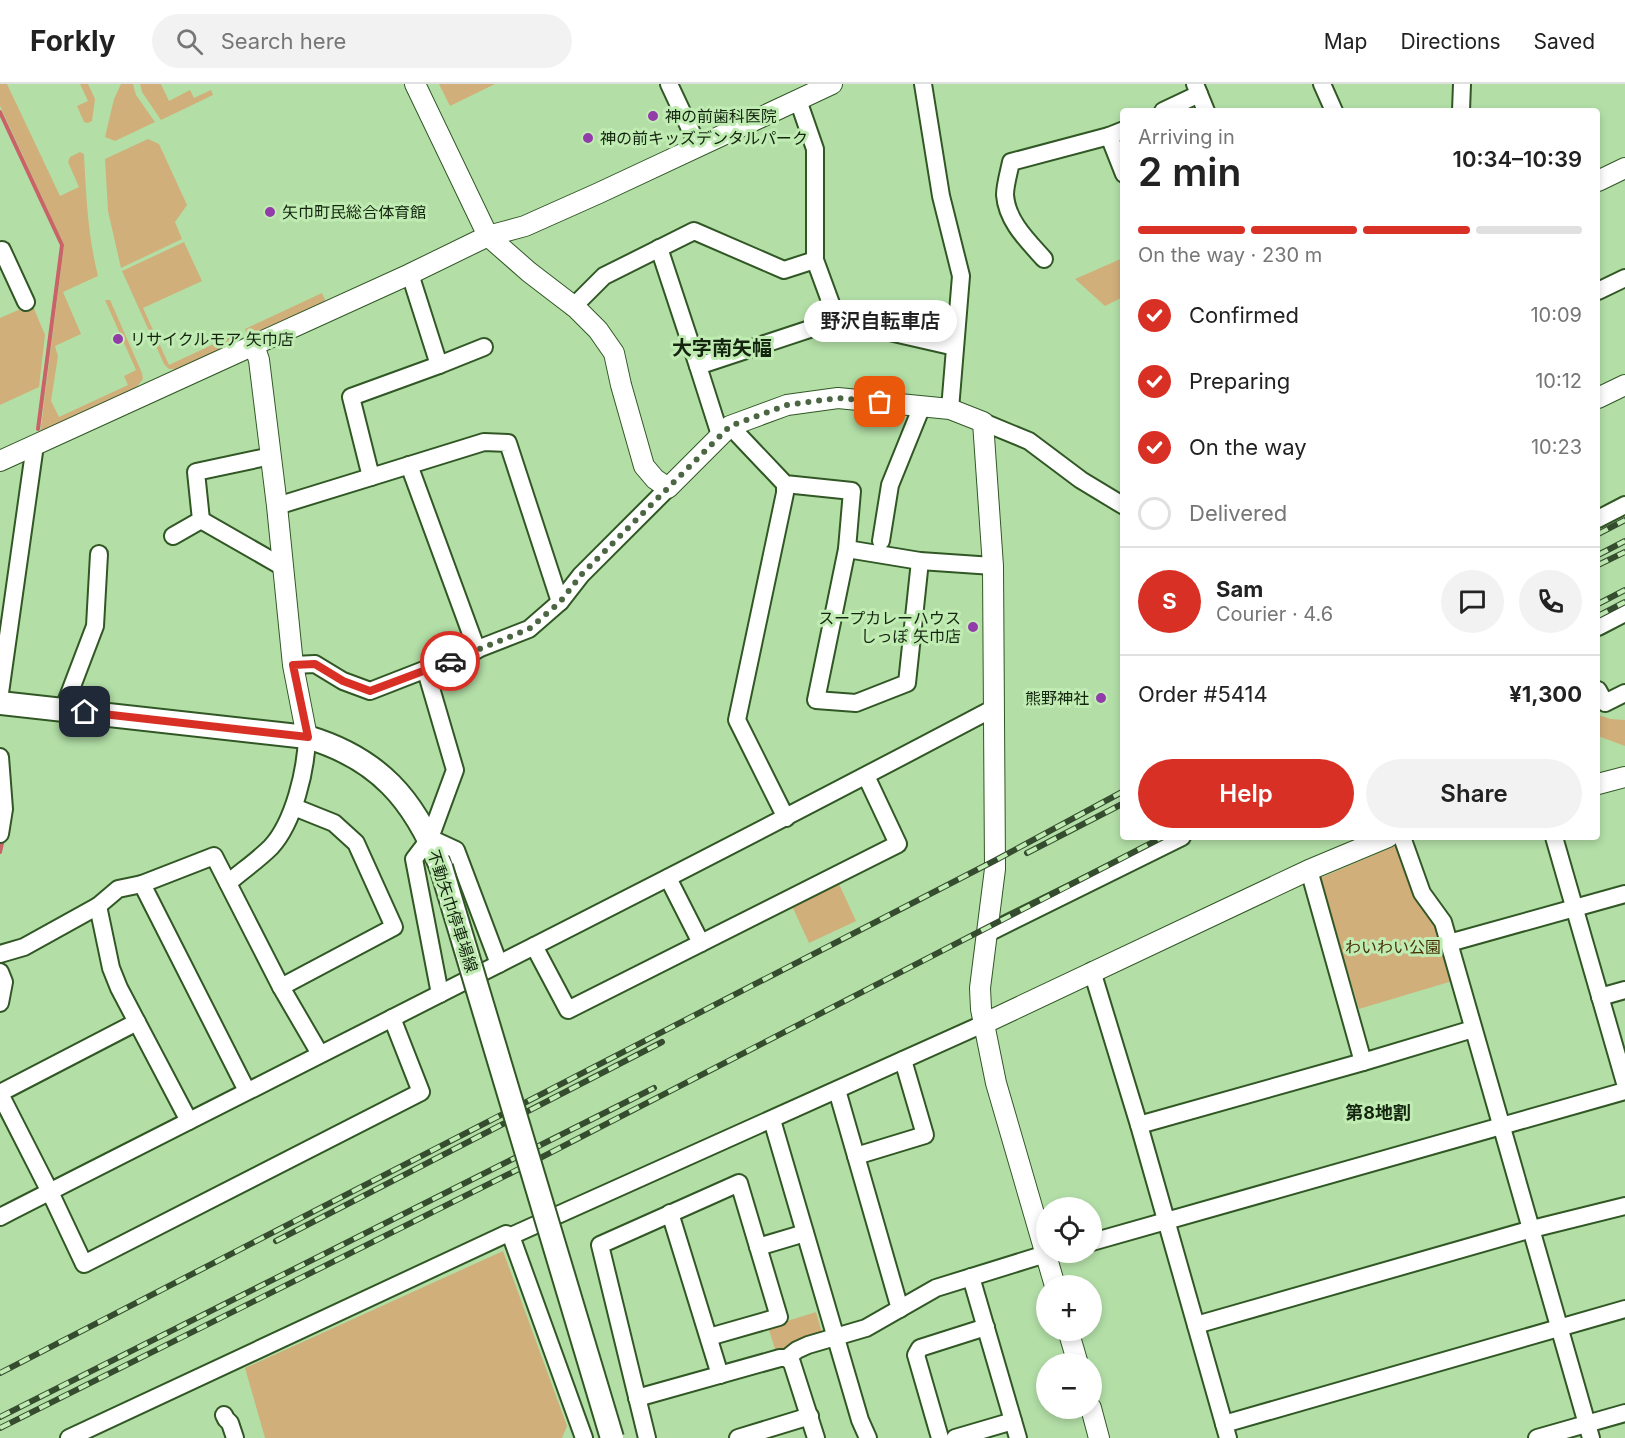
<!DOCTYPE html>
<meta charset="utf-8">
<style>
:root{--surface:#fff;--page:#f2f2f2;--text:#222;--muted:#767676;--line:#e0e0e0;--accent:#d93025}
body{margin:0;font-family:Inter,"Noto Sans JP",sans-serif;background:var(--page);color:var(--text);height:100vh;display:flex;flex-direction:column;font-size:22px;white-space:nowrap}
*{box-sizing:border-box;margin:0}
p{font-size:20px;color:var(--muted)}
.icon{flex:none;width:33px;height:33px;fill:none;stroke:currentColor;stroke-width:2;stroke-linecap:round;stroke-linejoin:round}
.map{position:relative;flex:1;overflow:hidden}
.details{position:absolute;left:1120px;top:24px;width:480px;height:732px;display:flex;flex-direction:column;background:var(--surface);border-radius:6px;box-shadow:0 3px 9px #0003}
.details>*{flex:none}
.tools{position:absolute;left:1036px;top:1113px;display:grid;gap:12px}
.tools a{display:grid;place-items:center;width:66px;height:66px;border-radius:50%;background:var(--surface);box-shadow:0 3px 9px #0003;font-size:30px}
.pin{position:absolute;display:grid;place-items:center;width:51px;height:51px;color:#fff;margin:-26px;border-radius:12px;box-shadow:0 3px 9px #0006}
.courier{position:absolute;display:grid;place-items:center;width:60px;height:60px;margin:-30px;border:4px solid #d93025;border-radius:50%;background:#fff;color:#222;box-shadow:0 2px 8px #0007}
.bubble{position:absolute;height:42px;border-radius:21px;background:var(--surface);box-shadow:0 3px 9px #0003;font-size:20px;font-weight:600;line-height:42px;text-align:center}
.headline em{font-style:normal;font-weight:600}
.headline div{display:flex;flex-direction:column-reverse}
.headline{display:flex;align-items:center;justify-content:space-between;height:102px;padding:0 18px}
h1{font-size:39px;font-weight:600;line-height:45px}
.bar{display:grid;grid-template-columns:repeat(4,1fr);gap:9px 6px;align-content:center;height:72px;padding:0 18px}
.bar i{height:8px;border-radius:4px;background:var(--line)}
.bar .on{background:var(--accent)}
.bar p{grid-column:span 4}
.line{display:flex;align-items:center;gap:15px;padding:0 18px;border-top:2px solid var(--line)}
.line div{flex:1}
.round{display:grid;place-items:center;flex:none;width:63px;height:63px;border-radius:32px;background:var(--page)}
ol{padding:0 18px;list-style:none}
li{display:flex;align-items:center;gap:18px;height:66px}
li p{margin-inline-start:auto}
li .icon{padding:6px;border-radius:50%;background:var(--accent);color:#fff;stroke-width:4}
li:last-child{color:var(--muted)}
li i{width:33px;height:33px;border:3px solid var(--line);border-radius:50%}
.primary-button{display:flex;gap:12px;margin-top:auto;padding:12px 18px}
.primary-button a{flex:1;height:69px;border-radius:36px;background:var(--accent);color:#fff;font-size:24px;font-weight:600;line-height:69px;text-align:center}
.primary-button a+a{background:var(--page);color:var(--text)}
header{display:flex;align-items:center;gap:36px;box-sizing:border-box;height:84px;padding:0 30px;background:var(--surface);border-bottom:2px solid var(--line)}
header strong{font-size:28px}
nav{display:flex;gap:33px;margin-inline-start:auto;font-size:21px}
.search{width:420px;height:54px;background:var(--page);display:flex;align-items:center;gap:15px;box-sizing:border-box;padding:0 21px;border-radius:33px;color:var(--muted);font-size:22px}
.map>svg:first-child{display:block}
.green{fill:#d1af7a}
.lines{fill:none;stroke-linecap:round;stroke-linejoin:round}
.stream{stroke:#c96368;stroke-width:4}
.minor-casing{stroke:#315725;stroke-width:20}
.tertiary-casing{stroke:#315725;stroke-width:22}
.secondary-casing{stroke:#315725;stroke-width:26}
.minor{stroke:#fff;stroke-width:16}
.tertiary{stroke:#fff;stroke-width:20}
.secondary{stroke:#fff;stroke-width:22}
.rail-casing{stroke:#354c2f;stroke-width:6}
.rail{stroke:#c0ecb3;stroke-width:4;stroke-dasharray:11;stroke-linecap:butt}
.secondary-bridge-casing{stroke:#315725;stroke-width:26;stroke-linecap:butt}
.secondary-bridge{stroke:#fff;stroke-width:22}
.done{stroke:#4c6644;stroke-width:6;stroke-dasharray:0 10.8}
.route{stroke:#d93025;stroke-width:8}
.poi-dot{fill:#923ca9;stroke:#c0ecb3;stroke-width:2}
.labels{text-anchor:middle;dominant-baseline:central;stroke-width:6;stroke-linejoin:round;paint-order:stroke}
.poi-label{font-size:16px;fill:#14250f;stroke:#c0ecb3;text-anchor:start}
.street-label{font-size:16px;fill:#14250f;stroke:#c0ecb3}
.park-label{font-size:16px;fill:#473005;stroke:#c0ecb3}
.neighbourhood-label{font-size:18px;font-weight:bold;fill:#14250f;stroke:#c0ecb3}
.quarter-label{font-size:20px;font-weight:bold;fill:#14250f;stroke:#c0ecb3}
</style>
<header>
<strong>Forkly</strong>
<div class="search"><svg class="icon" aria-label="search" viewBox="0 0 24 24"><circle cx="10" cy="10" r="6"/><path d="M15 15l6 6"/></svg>Search here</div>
<nav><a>Map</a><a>Directions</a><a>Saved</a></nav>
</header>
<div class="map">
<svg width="1625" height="1354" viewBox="0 0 1625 1354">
<rect width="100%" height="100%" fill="#b3dfa7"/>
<g class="green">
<path d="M0,0H7L60,112L79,103L68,78L70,73L80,68L84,70C86,112 88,152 98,192L63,208L81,250L55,262L58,272L51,317L59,333L128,301L124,292L136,286L105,216H110L142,289L143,295L134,306L40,350L64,161L0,22Z"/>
<path d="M80,0H88L95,15L92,37L88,39L84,38L77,22L88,17Z"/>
<path d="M121,0H133L136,11L155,38L115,57L105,53L114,15Z"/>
<path d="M140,0H161L169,17L190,6L194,14L211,6L213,11L161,36L142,8Z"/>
<path d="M439,0H495L450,22Z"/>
<path d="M148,55L159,60L187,121L175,138L182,155L121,184L108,127L105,75Z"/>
<path d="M184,158L202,197L143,224L169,281L233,251L237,260L181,285H169L164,280L122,187Z"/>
<path d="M1123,174V213L1105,222L1075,195Z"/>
<path d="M322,209L326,218L249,255L245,245Z"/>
<path d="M32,220L45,251L39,303L0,321V234Z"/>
<path d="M1598,631L1611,635L1625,636V662L1598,652Z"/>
<path d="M1397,761L1438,838L1459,895L1359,925L1320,794Z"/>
<path d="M839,800L856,837L809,859L792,822Z"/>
<path d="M503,1167L567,1342L562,1354H265L245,1284Z"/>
<path d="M816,1228L822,1249L776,1268L768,1243Z"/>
</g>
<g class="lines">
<g class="stream">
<path d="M0,28L62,161L38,345"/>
<path d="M0,768L3,755"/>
</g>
<g class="minor-casing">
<g id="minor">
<path d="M669,0L698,62"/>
<path d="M923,0L941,112L961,192L950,325"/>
<path d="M1195,0L1206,27"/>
<path d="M1322,0L1334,27"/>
<path d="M798,16L815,65V176L837,236"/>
<path d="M1163,27L1199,10"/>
<path d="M1461,27L1462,0"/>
<path d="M1109,52L1124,90"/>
<path d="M659,164L698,282"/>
<path d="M2,166L26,218"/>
<path d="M1044,175C1027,156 1007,137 1005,111C1005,101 1009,88 1011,78L1109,52L1124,46"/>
<path d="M410,190L439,281L351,313L371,393L484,358L508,359L560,518"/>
<path d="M1598,207L1625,194"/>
<path d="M573,223L604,192L694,147L784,186L815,176"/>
<path d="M439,281L484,263"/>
<path d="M983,338L1029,357L1081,396L1124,422"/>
<path d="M730,342L785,400L852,407L847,465L816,616L856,619L907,599L920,477"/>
<path d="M720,351L698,282L837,236L955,263"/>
<path d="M409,381L477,566"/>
<path d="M785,400V409L737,636L786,734"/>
<path d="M277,422L371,393"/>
<path d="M1598,435L1625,421"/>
<path d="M201,436L283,483"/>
<path d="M173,452L201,436L196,388L271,372"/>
<path d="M881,457L890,401L922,322"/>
<path d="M847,465L920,477L993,482"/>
<path d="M1598,543L1625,529"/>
<path d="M293,581L315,580L343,597L370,607L529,545L560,518L581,491L668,404"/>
<path d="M426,587L455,686L430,754L414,775L440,910"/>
<path d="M1598,606L1605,619L1625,609"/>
<path d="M0,609L35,361"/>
<path d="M63,626L95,542L99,470"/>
<path d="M0,673L4,725L0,750"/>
<path d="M1402,753L1422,809L1443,838L1591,1354"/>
<path d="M1554,753L1625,999"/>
<path d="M430,754L456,766L499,880"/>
<path d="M1309,786L1363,978"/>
<path d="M668,794L701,859"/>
<path d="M228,799C242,787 258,776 271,763C294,738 306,686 307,653"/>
<path d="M142,800L247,1007"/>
<path d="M98,822L111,884L119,904L189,1037"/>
<path d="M988,849L1182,753"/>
<path d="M1449,859L1625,810"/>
<path d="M534,862L568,926L898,760L866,692"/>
<path d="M0,870L24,863L98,822L118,805L142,800L214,772L281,903L320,970"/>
<path d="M1092,887L1139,1041L1228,1354"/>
<path d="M0,888L4,898L0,919"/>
<path d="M281,903L394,843L356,759L334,739L294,723"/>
<path d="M1600,913L1625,906"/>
<path d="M837,1006L900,1225"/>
<path d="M0,1009L137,938"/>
<path d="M0,1010L50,1108L84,1180L421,1008L392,934"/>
<path d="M772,1036L860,1336L868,1354"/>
<path d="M1139,1041L1363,978L1473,945"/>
<path d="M856,1072L925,1051L903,976"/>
<path d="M670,1129L720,1291"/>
<path d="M0,1133C332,964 665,798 994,624"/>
<path d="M511,1152L584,1354"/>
<path d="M1092,1158L1625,1007"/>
<path d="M758,1163L805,1149"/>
<path d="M971,1193L1018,1354"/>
<path d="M1196,1241L1532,1145L1625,1122"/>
<path d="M787,1274L797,1266L808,1261L866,1244L936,1204L1052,1168"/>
<path d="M637,1314L780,1274H787L792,1279L816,1354"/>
<path d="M224,1331L226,1335L230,1339L235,1354"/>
<path d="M1224,1340L1625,1225"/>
<path d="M69,1354L506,1150L511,1152L983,940"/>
<path d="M647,1354L600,1161L739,1099L779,1233L709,1253"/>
<path d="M738,1354L810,1332"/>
<path d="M940,1354L916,1271L920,1264L986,1243"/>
<path d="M955,1354L1013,1337"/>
<path d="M1537,1354L1625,1329"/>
</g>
</g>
<g class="tertiary-casing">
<g id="tertiary">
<path d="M415,0L488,152L529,188L576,224L598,246L614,269L621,301L644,382L655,395L668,404L730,342L787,321L838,314L950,325L983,338L993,482L995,785L980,904L981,925L996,999L1055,1202"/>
<path d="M1598,97L1625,84"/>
<path d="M1598,314L1625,301"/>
<path d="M0,377L254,261"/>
<path d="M307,653L293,581L277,422L259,276L254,261L410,190L488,152L525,142L599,109L832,0"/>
<path d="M1598,700L1625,693"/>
<path d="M983,940L1309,786L1388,753"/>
<path d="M1068,1246L1078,1280"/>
<path d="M1091,1324L1099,1354"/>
</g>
</g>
<g class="secondary-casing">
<path id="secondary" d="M0,619L307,653C378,674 414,715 441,783"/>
</g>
<use href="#minor" class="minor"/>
<use href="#tertiary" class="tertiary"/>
<use href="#secondary" class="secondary"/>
<g class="rail-casing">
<g id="rail">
<path d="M1598,450L1625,436"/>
<path d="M1598,471L1625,457"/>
<path d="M1598,481L1625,468"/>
<path d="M1598,520L1625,506"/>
<path d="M1598,532L1625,518"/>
<path d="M1027,769L1124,719"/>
<path d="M276,1157L662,958"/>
<path d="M0,1289L994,777L1124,707"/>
<path d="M0,1333L654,1004"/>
<path d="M0,1344L509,1090L1163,753"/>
</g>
</g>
<use href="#rail" class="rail"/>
<g class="secondary-bridge-casing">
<path id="secondary-bridge" d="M441,783L612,1354"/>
</g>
<use href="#secondary-bridge" class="secondary-bridge"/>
</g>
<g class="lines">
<path class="done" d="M450,577L529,545L560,518L581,491L730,342L787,321L838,314L880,318"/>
<path class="route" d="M85,628L308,653L293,581L315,580L343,597L370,607L450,577"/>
</g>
<g class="poi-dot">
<circle cx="653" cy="32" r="6"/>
<circle cx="588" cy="54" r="6"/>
<circle cx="270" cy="128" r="6"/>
<circle cx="118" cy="255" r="6"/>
<circle cx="973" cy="543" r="6"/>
<circle cx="1101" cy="614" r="6"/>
</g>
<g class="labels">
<g class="poi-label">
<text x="665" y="32">神の前歯科医院</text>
<text x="600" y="54">神の前キッズデンタルパーク</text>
<text x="282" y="128">矢巾町民総合体育館</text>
<text x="130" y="255">リサイクルモア 矢巾店</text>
<text x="961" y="534" text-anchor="end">スープカレーハウス<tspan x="961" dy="18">しっぽ 矢巾店</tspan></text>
<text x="1089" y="614" text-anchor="end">熊野神社</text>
</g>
<g class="street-label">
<text transform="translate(453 827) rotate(72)">不動矢巾停車場線</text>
</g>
<g class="park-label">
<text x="1393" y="863">わいわい公園</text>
</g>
<g class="neighbourhood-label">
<text x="1378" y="1028">第8地割</text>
</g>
<g class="quarter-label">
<text x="722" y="264">大字南矢幅</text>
</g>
</g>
</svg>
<div class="tools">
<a><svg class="icon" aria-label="locate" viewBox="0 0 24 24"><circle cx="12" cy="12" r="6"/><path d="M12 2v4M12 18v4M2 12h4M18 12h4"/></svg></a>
<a>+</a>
<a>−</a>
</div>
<div class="pin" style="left:880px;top:318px;background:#ea580c"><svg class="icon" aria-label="bag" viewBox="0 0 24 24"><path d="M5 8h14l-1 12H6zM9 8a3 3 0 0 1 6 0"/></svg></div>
<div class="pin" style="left:85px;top:628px;background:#1f2937"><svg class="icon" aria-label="home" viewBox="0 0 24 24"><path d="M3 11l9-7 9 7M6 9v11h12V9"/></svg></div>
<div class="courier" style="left:450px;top:577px"><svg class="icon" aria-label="car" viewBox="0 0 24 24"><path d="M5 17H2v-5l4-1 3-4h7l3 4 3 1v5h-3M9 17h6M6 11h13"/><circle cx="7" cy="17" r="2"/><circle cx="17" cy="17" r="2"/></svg></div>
<div class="bubble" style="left:804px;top:216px;width:153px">野沢自転車店</div>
<section class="details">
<div class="headline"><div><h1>2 min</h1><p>Arriving in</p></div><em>10:34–10:39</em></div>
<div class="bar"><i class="on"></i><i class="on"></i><i class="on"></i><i></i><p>On the way · 230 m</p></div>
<ol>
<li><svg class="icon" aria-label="check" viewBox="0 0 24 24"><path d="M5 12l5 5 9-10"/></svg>Confirmed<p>10:09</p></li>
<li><svg class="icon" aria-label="check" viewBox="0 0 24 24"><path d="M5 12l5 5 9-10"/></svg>Preparing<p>10:12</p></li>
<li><svg class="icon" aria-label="check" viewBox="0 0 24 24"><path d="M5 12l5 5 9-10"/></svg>On the way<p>10:23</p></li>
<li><i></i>Delivered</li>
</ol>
<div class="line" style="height:108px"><b class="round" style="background:var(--accent);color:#fff">S</b><div><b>Sam</b><p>Courier · 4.6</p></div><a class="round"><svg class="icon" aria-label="chat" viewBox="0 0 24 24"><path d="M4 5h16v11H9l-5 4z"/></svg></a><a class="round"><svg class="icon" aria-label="phone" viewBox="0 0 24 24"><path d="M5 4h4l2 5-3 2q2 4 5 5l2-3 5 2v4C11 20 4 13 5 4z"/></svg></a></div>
<div class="line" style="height:78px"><div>Order #5414</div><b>¥1,300</b></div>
<div class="primary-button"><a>Help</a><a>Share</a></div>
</section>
</div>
